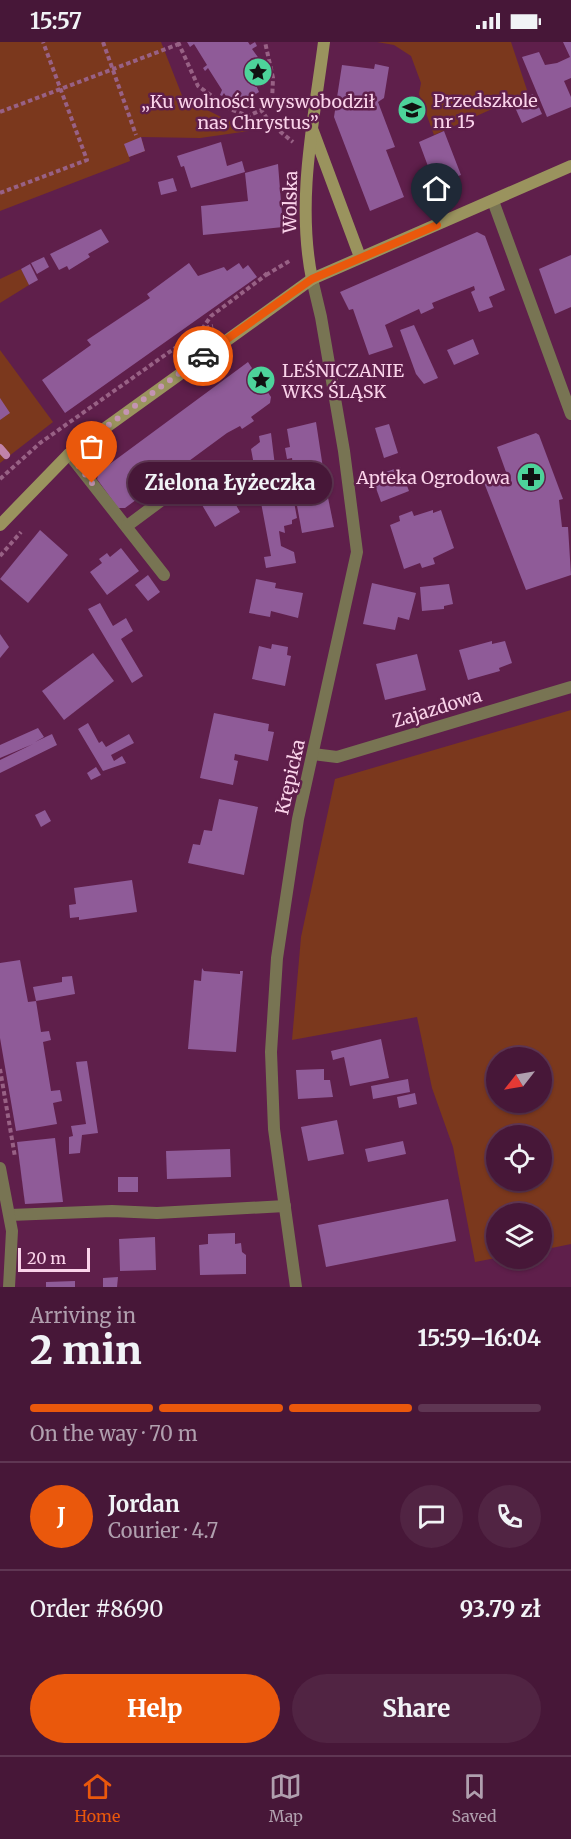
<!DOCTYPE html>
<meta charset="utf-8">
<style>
:root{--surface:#471738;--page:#512443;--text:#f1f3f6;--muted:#b09fae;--line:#5f3653;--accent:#ea580c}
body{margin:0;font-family:Merriweather,serif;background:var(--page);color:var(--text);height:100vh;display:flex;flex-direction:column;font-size:22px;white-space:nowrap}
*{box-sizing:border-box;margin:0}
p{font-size:20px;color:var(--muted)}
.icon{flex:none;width:33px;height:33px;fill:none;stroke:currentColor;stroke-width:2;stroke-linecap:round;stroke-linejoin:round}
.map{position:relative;height:1245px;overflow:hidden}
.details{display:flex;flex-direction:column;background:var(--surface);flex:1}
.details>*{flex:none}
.needle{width:39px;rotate:239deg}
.buttons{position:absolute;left:486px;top:1005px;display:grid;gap:12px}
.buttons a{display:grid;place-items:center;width:66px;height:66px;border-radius:50%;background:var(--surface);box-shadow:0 2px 4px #0004,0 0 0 2px var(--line);font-size:30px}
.scale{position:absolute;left:18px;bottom:15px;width:72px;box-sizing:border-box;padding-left:6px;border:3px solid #fad3ea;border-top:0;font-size:16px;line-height:21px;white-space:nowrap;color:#fad3ea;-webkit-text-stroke:4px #5f1f4b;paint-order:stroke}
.pin{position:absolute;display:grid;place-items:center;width:51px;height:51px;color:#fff;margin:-62px -26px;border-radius:50% 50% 50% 0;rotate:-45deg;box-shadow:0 0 6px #0007}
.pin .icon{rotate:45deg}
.courier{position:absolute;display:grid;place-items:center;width:60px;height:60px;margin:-30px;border:4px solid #ea580c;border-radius:50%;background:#fff;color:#222;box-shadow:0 2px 8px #0007}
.bubble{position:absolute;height:42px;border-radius:21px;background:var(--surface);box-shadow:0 2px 4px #0004,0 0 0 2px var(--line);font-size:20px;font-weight:800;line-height:42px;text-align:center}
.overview em{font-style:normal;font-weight:800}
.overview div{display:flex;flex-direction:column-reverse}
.overview{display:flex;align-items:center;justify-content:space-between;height:102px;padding:0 30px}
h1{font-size:39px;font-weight:800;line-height:45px}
.bar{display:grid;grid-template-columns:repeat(4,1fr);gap:9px 6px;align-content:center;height:72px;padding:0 30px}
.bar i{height:8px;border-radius:4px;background:var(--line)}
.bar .current{background:var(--accent)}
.bar p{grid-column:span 4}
.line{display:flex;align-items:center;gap:15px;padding:0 30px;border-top:2px solid var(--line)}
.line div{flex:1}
.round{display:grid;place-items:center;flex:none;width:63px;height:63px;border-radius:32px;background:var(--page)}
.cta{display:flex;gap:12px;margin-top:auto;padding:12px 30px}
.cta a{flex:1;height:69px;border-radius:36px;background:var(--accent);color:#fff;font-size:24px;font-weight:800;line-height:69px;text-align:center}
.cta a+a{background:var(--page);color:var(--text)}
.status{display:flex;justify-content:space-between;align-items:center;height:42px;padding:0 30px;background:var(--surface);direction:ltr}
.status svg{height:16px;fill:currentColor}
.tabs{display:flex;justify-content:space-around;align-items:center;height:84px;border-top:2px solid var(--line);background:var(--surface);font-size:16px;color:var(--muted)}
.tabs a{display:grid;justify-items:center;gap:3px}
.tabs .current{color:var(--accent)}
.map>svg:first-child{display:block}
.green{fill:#7b381d;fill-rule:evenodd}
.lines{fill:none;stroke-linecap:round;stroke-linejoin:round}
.stream{stroke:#c183ab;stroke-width:8}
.building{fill:#8f5b98}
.path{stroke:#986185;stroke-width:4;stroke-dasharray:4.5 3;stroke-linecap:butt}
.lane{stroke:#787453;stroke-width:12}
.street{stroke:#787453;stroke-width:12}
.secondary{stroke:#9a935e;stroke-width:12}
.done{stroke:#c494b2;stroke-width:6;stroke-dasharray:0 10.8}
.route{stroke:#ea580c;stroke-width:8}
.labels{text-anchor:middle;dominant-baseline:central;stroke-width:5;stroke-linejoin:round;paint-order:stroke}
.poi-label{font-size:18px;fill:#fad3ea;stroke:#5f1f4b;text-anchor:start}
.street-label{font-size:18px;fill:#fad3ea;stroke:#5f1f4b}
</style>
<div class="status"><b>15:57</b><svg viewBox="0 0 49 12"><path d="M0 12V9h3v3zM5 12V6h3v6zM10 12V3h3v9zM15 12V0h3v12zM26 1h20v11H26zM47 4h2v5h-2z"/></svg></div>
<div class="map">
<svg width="571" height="1245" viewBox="0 0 571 1245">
<rect width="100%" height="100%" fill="#5f1f4b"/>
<g class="green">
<path d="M0,0H161L183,56L249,89L200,96L141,95L145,109L129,115L130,119L0,169Z"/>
<path d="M377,0H511L528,51L434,93L419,52L421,41L411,14L394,3Z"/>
<path d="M21,227L29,243L0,261V237Z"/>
<path d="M0,308L53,380L0,421Z"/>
<path d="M571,668V1202L542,1208V1172H496V1216L475,1220L453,1105L432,1046L417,975L292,998L301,895L335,737ZM496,1016H542V1060H496ZM496,1094H542V1138H496Z"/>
</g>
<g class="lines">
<path class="stream" d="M0,406L6,413"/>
</g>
<g class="building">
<path d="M187,0H248L250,3L255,0L257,4L252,7L268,29L260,28L252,34L259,50L233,65L224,51L222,54L220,53L222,48L208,26L205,29L203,26L207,23L194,2L190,5Z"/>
<path d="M563,0H571V36L564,39L571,55V65L547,75L522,15L539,10L545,23L557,21L570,15Z"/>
<path d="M375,22L389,25L384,56L378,60L395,105L386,108L404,155L370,169L334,75L342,23L374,27Z"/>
<path d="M533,52L542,72L522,81L513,61Z"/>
<path d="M444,89L461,133L427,145L421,130L429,127L419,100Z"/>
<path d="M141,95L145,109L129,115L124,102Z"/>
<path d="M221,100L227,124L242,119L245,130L191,146L184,124L181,125L177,114Z"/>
<path d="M278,122L283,185L203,193L201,164L248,159L245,131Z"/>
<path d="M173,136L177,149L161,153L158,140Z"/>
<path d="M101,187L109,200L88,212L90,215L69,228L67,224L59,228L50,212Z"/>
<path d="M477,190L485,194L505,248L489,255L493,265L479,270L471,250L475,248L474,244L432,261L434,266L421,272L419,267L385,283L393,305L369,313L353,267L349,268L340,250Z"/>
<path d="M571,213V265L555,272L539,227Z"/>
<path d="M44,215L49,225L37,232L31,221Z"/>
<path d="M189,221L198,234L224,225L227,229L239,221L243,227L248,223L257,235L65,371L42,338L91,303L87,298L150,256L147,252Z"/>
<path d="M30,222L38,238L29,243L21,227Z"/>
<path d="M414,283L438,336L424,342L416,332L400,288Z"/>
<path d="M473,297L479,312L454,323L447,308Z"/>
<path d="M248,320L271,355L270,361L251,375L254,379L242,387L240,384L227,391L125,466H118L97,437L99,430Z"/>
<path d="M0,356L10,371L0,378Z"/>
<path d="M316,380L323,426L294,431L292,416L287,417L285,406L290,405L287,387Z"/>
<path d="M389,382L398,411L384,416L375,386Z"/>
<path d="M271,391L279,457L293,454L297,476L292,478V482L284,484L285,491L279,489L281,504L294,510L296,521L266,526L264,515L271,514L251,407L260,400L259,394Z"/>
<path d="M536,391L539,393L563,457L559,458L562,485H568L571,533L526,548L483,438L506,430L497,405Z"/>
<path d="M213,424L223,441L227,439L240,460L236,463L240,470L215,485L188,439Z"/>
<path d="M400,425L409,449L381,460L372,435Z"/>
<path d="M325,441L334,485L302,491L294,447Z"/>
<path d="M433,468V471L441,468L454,506L433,516L435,522L422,526L420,521L404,527L390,483L400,479L399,474L412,469L414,474Z"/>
<path d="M40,488L68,513L28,561L0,537Z"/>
<path d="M121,506L139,529L107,553L90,530L102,521L99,517L107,511L110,515Z"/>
<path d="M148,533L160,550L148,559L135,543Z"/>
<path d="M256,537L276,541L275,546L303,551L298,576L271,569L270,575L249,571Z"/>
<path d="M372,541L416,551L409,578L398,575L395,588L363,582Z"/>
<path d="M449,542L453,562L444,564V567L422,569L420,545Z"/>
<path d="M100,561L113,584L126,576L133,589L121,597L143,634L132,641L88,567Z"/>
<path d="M0,592L9,605L0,616Z"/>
<path d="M492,599V602L505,599L512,621L499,626L500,629L468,638L459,608Z"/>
<path d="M272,602L288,605L287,613L291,614L285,644L252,637L259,604L271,607Z"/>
<path d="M93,611L114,639L64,678L42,649Z"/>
<path d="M417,612L426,648L385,658L376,622Z"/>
<path d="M214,671L269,682L268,689L274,690L268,719L235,712L234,718L238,719L233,743L200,736Z"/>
<path d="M88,681L99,701L102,699L106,705L129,692L134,701L111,713L114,719L122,714L126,721L103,729L78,687Z"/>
<path d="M38,686L44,695L35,700L52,692L57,703L0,731V718L33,702L0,716V703Z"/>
<path d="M96,725L101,733L91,738L87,731Z"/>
<path d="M219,757L258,765L244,833L188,821L193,802L200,803L204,788L212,789Z"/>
<path d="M45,768L51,779L41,785L35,773Z"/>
<path d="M132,838L137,870L79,878V875L70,876L69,863L76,862L74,846Z"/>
<path d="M20,918L28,960L36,959L33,945L62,940V935L72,934L75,952L36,959L41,990L49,989L51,998L43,1000L51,1049L60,1048L61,1053L62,1059L53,1061L57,1082L16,1089L0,996V921Z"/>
<path d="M202,926L204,929L240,932V929H243L236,1010L188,1007L194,938L201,939Z"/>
<path d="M381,997L389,1036L350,1044L344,1015L333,1018L331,1009Z"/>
<path d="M87,1019L98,1091L82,1093L80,1111L69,1112V1095L73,1094L71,1084L86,1082L76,1020Z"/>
<path d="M324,1027V1042V1038H330L333,1055L298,1057L296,1028Z"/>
<path d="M408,1037L410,1050L373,1057L371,1044Z"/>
<path d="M415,1051L417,1062L399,1066L397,1055Z"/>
<path d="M337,1078L344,1112L308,1119L301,1085Z"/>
<path d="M55,1096L63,1160L25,1162L17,1100Z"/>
<path d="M403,1099L406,1112L368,1120L365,1107Z"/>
<path d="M230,1107L231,1135L167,1137L166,1109Z"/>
<rect x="118" y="1135" width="20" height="15"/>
<path d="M448,1157L456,1199L326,1225L318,1183Z"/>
<path d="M235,1191V1202L241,1201L242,1210L246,1213V1232L200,1233L199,1203L208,1202V1192Z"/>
<path d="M155,1195L156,1228L120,1229L119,1197Z"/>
<path d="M118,1235L117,1245H103V1236Z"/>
<path d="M75,1239V1245H46V1240Z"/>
</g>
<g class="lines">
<g class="path">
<path d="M103,0L136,93"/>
<path d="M178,0L198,44L230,67L248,74L261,68L272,83L293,100"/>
<path d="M261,68L272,60L273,36L265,0"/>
<path d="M0,70L179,2"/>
<path d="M0,151L87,118L43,0"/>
<path d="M266,233L291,218"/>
<path d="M202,287L211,274L266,233L263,230"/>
<path d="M0,437L40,401L202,287L213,284"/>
<path d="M0,514L21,490"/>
<path d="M0,1027L15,1115"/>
</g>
<g class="lane">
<path d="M69,412L164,533"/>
<path d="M127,484L178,446"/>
<path d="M10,1173L112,1169L157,1171L285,1164"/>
</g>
<g class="street">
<path d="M493,159L571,372"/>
<path d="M313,712L337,715L571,645"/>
<path d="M0,1126L12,1189L9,1245"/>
<path d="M296,1245L274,1087L271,1010L277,916L298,777L357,510L344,409L321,275L312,237"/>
</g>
<g class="secondary">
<path d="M313,89L360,215"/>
<path d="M312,237C296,158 314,78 324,0"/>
<path d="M0,483L69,412L312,237L571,124"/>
</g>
</g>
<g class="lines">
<path class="done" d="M92,441L69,412L203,314"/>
<path class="route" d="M203,314L312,237L437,183"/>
</g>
<defs>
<g id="sight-disc" transform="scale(1.5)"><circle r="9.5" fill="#4dd39a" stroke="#5f1f4b"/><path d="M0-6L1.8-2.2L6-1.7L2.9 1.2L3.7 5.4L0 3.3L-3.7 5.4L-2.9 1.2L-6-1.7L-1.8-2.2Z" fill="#111"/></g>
<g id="school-disc" transform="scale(1.5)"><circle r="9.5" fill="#4dd39a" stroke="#5f1f4b"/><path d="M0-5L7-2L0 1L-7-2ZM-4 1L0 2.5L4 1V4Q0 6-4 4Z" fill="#111"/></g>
<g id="pharmacy-disc" transform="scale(1.5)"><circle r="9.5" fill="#4dd39a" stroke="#5f1f4b"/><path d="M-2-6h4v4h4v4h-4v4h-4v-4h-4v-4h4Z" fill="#111"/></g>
</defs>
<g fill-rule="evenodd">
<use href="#sight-disc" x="258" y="30"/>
<use href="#school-disc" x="412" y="68"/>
<use href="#sight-disc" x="261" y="338"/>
<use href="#pharmacy-disc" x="531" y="435"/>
</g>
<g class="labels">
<g class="poi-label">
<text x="433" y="58">Przedszkole<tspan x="433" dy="21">nr 15</tspan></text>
<text x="258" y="59" text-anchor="middle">„Ku wolności wyswobodził<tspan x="258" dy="21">nas Chrystus”</tspan></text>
<text x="282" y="328">LEŚNICZANIE<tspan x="282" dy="21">WKS ŚLĄSK</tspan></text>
<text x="510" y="435" text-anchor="end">Apteka Ogrodowa</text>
</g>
<g class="street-label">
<text transform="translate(290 160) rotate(-89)">Wolska</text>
<text transform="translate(437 666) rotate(-17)">Zajazdowa</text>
<text transform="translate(290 735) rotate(-77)">Krępicka</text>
</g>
</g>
</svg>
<div class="buttons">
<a><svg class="needle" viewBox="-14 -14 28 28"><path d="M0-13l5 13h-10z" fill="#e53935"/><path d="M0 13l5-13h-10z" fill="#b09fae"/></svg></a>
<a><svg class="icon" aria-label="locate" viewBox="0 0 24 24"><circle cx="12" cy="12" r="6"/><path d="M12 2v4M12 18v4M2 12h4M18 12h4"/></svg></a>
<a><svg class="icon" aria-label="layers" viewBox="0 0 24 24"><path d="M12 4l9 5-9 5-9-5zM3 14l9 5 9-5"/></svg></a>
</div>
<div class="scale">20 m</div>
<div class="pin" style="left:92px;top:441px;background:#ea580c"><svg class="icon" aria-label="bag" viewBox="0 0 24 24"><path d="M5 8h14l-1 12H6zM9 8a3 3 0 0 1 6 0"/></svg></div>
<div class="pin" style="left:437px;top:183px;background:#1f2937"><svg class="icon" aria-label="home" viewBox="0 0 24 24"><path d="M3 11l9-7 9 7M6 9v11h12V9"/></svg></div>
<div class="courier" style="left:203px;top:314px"><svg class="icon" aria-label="car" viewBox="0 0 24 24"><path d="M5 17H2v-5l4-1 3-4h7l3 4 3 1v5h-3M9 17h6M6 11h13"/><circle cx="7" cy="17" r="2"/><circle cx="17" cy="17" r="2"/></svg></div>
<div class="bubble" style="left:128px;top:420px;width:204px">Zielona Łyżeczka</div>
</div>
<section class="details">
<div class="overview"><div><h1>2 min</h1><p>Arriving in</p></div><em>15:59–16:04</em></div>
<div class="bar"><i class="current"></i><i class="current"></i><i class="current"></i><i></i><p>On the way · 70 m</p></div>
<div class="line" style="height:108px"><b class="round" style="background:var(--accent);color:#fff">J</b><div><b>Jordan</b><p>Courier · 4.7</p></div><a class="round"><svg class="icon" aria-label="chat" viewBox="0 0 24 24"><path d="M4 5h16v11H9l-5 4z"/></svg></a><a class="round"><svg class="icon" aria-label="phone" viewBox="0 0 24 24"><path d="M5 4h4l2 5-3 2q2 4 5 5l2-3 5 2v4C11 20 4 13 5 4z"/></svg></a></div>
<div class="line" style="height:78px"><div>Order #8690</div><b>93.79 zł</b></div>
<div class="cta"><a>Help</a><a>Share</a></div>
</section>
<nav class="tabs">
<a class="current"><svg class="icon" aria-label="home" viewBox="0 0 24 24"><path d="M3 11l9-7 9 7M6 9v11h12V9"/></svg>Home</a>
<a><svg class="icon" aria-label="map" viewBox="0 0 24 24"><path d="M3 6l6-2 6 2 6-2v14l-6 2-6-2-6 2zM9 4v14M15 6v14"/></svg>Map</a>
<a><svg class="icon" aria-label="saved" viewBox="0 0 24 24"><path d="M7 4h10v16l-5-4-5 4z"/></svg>Saved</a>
</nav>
